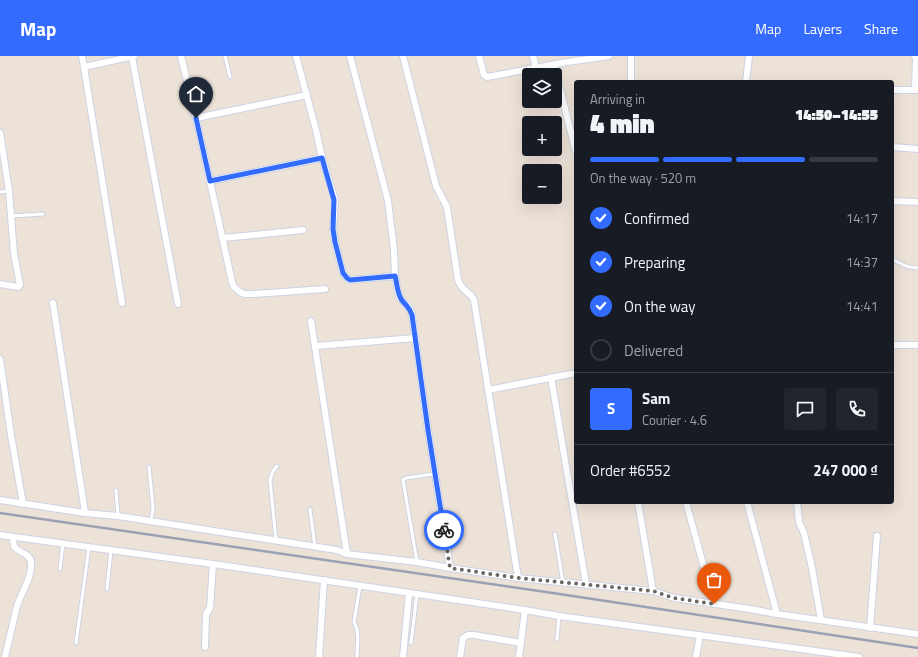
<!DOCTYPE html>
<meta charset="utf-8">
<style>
:root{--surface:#171b24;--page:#20242c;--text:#f1f3f6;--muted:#9ea1a6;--line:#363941;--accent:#336bff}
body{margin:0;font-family:"Titillium Web",sans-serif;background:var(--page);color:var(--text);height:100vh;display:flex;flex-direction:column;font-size:15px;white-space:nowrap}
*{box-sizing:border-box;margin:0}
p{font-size:13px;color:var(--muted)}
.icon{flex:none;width:22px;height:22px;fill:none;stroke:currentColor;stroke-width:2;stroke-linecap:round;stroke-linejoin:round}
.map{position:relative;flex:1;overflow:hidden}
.side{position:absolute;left:574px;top:24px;width:320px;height:424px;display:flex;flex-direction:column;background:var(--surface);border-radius:4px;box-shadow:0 4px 16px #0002}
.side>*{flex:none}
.controls{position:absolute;left:522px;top:12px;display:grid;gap:8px}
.controls a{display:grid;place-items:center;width:40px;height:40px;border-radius:4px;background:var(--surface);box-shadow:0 4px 16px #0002;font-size:20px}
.pin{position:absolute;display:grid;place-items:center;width:34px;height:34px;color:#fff;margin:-41px -17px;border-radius:50% 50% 50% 0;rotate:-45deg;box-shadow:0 0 4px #0007}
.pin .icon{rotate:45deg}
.courier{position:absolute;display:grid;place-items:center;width:40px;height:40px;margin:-20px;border:3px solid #336bff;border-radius:50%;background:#fff;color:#222;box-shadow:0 1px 5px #0007}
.head em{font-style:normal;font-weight:800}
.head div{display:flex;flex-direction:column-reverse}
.head{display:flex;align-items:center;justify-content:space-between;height:68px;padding:0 16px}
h1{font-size:26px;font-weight:800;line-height:30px}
.bar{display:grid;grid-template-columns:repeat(4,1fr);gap:6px 4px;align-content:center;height:48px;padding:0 16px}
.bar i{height:5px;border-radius:3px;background:var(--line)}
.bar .on{background:var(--accent)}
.bar p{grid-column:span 4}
.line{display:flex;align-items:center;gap:10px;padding:0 16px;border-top:1px solid var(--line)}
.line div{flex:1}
.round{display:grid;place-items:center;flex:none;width:42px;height:42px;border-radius:4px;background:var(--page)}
ol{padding:0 16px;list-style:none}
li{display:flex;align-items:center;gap:12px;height:44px}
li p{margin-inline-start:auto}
li .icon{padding:4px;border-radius:50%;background:var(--accent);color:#fff;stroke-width:4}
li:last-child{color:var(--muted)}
li i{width:22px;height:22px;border:2px solid var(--line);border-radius:50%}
header{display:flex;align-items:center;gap:24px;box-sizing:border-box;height:56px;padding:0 20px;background:var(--accent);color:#fff}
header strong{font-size:19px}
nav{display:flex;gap:22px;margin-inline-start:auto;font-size:14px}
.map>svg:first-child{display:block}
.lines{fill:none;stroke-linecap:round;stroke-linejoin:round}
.service-casing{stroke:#cdd3e3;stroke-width:5}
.minor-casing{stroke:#cdd3e3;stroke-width:8}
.service{stroke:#fff;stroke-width:3}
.minor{stroke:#fff;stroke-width:6}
.rail{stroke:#9ba1b5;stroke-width:2.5}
.done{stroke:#6d6966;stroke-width:4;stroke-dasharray:0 7.2}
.route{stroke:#336bff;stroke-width:5}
</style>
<header>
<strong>Map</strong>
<nav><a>Map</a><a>Layers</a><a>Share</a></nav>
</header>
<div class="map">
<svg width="918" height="601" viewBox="0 0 918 601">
<rect width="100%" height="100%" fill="#ede2d8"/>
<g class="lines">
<g class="service-casing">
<g id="service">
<path d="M225,0L230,21"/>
<path d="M0,136L9,135"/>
<path d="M11,160L43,158"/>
<path d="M892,203C903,209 905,211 918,212"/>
<path d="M149,411L153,451L151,466"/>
<path d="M116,434L118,460"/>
<path d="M310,453L315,491"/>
<path d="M555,478L563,527"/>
<path d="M276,485L270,424L273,415L277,410"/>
<path d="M417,506L403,424L406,422L434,418"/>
<path d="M60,513L63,487"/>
<path d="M107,533L111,494"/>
<path d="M557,583L559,560"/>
<path d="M76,587L89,491"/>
<path d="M411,587L417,538"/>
<path d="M357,601C357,590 360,576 354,566L360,530"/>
</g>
</g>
<g class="minor-casing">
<g id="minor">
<path d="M82,0L84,11L134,0"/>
<path d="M181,0L199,75L232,226L234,231L240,236L244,238H253L325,233"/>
<path d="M296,0L316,74L322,102L335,144L333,173L335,186L343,217L347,222L350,224L395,220"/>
<path d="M350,0L388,145L394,194L395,220L398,236L400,242L410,253L412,259L428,374L450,512"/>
<path d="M403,0L436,130L447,151L458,224C462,236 470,235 474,244L518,522"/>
<path d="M479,0L484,19L487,21L567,6L609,0"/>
<path d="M533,0L536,12"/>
<path d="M132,1L178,248"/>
<path d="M554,9L576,96"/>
<path d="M84,11L122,247"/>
<path d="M631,26V0"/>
<path d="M746,26L749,0"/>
<path d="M892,34H918"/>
<path d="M915,34L916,2L915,0"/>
<path d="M196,62L307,39"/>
<path d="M0,77L9,135L14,198L20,229L18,231L0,228"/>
<path d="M892,91L918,93"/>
<path d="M210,125L322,102"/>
<path d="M892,145L918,146"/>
<path d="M223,182L303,174"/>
<path d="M53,247L85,457"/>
<path d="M311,265L347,498"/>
<path d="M892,289H918"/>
<path d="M316,290L415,282"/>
<path d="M0,303L11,379L23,448"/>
<path d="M551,321L586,528"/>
<path d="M488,334L576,317"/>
<path d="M0,444L85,457L118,460L337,494L347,498L417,506L450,512L518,522L653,535L674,542L750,553L777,558L918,578"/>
<path d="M638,446L653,535"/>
<path d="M686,446L714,548"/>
<path d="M747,446L777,558"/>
<path d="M797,446L799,466L804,477L812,512L821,564"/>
<path d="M0,479L213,508L525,554L559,560L859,601"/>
<path d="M870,572L877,480"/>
<path d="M205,591L206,558L210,552L213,508"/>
<path d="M5,601C9,584 13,567 17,550C21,537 33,520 31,506C30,497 18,497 14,490C13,487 13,484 13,481"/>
<path d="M319,601L324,524"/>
<path d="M403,601L409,537"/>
<path d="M460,601L463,582L468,579H474L521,587"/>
<path d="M519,601L525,554"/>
<path d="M696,601L700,579"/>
</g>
</g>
<use href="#service" class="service"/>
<use href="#minor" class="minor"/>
<path class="rail" d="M0,457L546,536L918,592"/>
</g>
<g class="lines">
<path class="done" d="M444,474L450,512L518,522L653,535L674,542L714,548"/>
<path class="route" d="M196,62L210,125L322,102L334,144L333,173L335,186L343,217L347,222L350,224L395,220C397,227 397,236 401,243C405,249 409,250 412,259L428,374L444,474"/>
</g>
</svg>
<div class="controls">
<a><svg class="icon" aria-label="layers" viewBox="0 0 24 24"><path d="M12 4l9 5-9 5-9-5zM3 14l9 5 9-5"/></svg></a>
<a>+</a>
<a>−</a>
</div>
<div class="pin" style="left:714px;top:548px;background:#ea580c"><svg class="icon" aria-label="bag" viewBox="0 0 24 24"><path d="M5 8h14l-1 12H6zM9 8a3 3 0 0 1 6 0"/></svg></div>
<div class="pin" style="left:196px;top:62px;background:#1f2937"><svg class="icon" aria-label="home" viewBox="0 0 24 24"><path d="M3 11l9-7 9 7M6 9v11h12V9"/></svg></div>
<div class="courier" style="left:444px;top:474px"><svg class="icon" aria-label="bike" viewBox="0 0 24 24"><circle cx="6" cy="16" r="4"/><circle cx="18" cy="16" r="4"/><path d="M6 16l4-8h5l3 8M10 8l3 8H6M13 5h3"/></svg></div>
<section class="side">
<div class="head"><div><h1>4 min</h1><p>Arriving in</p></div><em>14:50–14:55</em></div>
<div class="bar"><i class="on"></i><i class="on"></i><i class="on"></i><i></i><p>On the way · 520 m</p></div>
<ol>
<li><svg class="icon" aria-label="check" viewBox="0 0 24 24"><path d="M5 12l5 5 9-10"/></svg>Confirmed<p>14:17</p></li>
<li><svg class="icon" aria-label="check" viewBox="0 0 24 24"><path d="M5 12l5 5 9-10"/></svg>Preparing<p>14:37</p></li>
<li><svg class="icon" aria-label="check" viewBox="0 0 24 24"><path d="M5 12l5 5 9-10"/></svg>On the way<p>14:41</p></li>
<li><i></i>Delivered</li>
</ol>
<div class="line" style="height:72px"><b class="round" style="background:var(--accent);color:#fff">S</b><div><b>Sam</b><p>Courier · 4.6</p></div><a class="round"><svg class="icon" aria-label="chat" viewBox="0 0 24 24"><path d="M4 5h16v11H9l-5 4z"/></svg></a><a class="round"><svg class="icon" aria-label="phone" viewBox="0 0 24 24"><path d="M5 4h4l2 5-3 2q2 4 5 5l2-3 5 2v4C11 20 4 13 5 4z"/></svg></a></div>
<div class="line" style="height:52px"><div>Order #6552</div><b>247 000 ₫</b></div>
</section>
</div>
